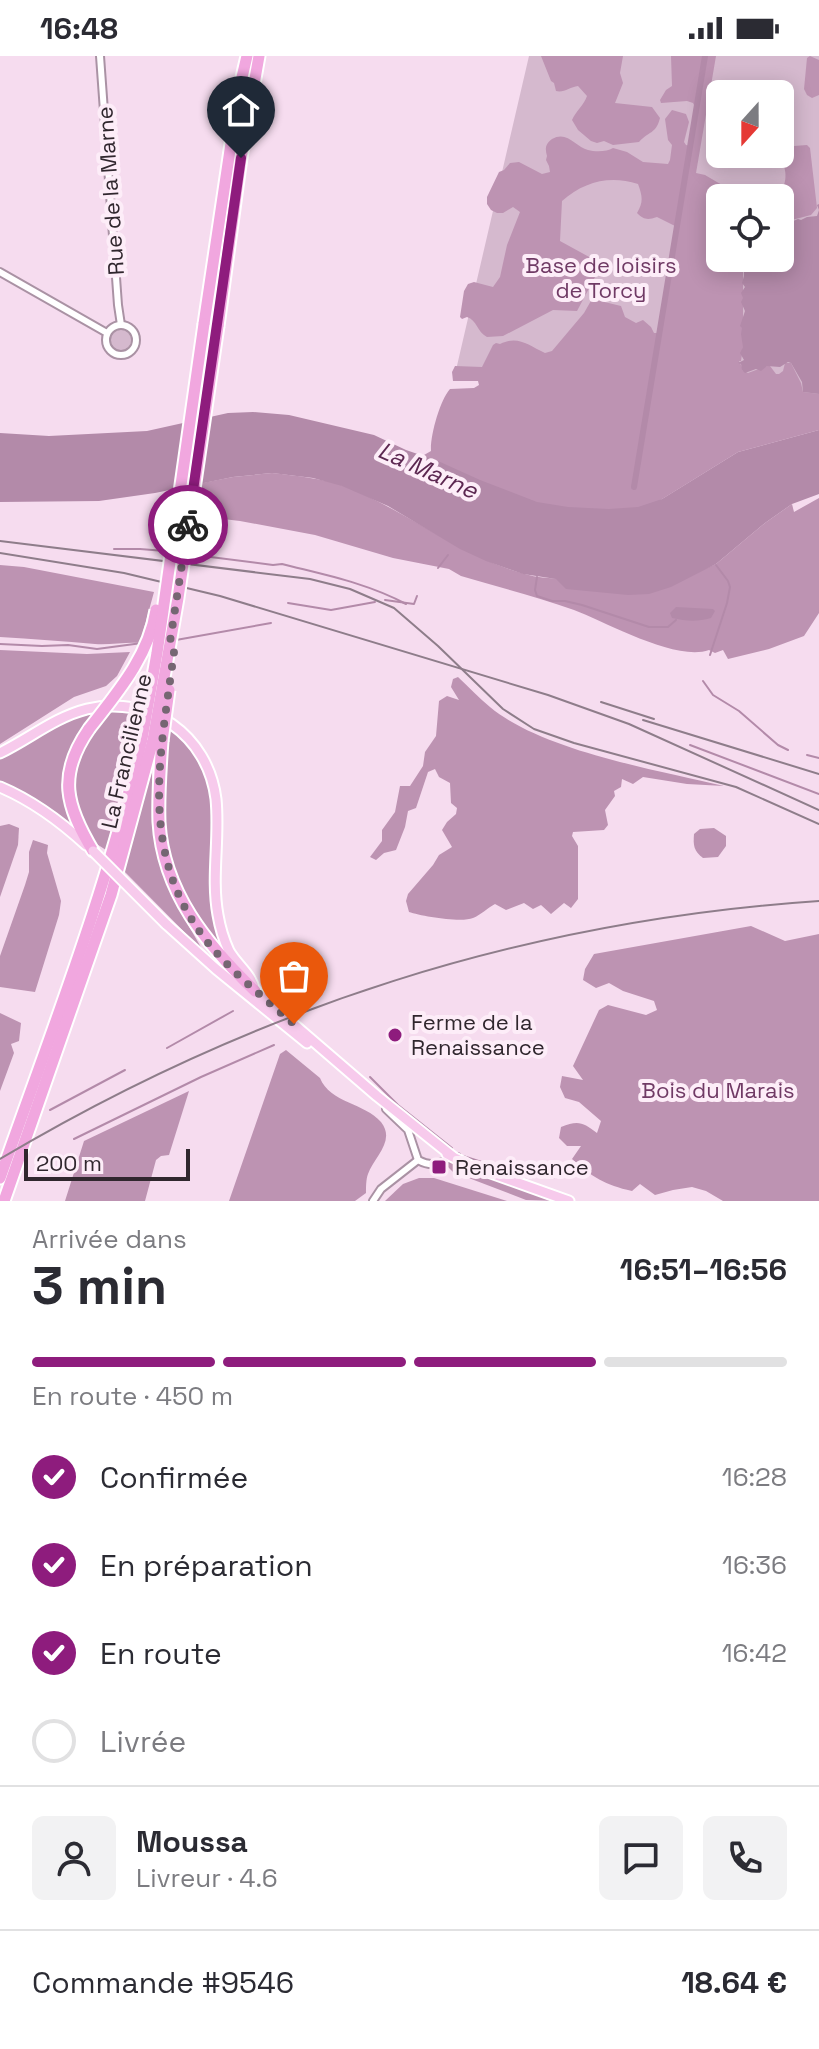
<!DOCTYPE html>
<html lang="fr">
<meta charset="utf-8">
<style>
:root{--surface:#fff;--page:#f2f2f3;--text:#2b2b33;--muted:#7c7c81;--line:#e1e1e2;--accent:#8e1c7d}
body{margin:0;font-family:"Space Grotesk",sans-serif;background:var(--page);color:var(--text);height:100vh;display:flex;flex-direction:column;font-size:30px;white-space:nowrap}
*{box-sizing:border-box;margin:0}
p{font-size:26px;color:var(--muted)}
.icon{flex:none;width:44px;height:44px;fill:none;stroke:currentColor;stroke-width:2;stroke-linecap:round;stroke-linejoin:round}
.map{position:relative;height:1145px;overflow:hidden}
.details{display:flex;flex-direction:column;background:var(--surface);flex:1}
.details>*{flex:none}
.needle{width:52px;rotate:201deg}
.tools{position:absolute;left:706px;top:24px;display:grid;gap:16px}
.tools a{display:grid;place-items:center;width:88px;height:88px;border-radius:12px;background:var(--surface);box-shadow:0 4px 20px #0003;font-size:40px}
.scale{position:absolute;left:24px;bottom:20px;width:166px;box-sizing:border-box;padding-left:8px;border:4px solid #30272e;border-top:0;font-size:22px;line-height:28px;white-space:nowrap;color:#30272e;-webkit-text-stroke:6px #fdedf8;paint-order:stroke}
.pin{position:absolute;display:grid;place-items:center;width:68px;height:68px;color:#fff;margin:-82px -34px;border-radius:50% 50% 50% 0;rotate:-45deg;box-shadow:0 0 8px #0007}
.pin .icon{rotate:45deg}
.courier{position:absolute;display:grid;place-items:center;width:80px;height:80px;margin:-40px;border:6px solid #8e1c7d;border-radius:50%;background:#fff;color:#222;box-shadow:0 2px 10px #0007}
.head em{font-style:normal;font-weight:600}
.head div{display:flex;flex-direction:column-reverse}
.head{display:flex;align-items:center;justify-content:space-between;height:136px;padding:0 32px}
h1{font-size:52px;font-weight:600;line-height:60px}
.bar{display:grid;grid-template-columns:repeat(4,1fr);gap:12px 8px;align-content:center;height:96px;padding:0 32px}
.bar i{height:10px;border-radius:6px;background:var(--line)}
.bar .selected{background:var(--accent)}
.bar p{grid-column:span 4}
.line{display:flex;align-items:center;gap:20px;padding:0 32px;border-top:2px solid var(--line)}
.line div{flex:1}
.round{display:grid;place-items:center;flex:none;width:84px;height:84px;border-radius:12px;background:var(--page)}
ol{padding:0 32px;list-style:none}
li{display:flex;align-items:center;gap:24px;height:88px}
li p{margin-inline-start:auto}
li .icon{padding:8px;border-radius:50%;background:var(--accent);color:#fff;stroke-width:4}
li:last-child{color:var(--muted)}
li i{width:44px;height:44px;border:4px solid var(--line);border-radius:50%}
.status{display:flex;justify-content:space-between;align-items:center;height:56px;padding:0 40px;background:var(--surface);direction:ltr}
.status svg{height:22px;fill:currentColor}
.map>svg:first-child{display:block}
.green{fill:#d5b9ce;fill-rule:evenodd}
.forest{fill:#bd93b2}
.water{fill:#b38aa9}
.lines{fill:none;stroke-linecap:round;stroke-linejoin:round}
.stream{stroke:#b38aa9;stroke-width:2}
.canal{stroke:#b38aa9;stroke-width:6}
.street-casing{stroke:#aa92a4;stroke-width:10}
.primary-casing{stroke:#fff;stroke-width:13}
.highway-casing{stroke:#fff;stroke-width:15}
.street{stroke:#fff;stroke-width:6}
.primary{stroke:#f7caec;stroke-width:9}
.highway{stroke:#f1a7df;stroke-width:11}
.rail{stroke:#8e7d8a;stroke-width:2}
.primary-bridge-casing{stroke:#fff;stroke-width:13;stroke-linecap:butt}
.highway-bridge-casing{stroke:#fff;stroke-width:15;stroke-linecap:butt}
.primary-bridge{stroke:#f7caec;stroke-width:9}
.highway-bridge{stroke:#f1a7df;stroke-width:11}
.done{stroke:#756672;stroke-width:8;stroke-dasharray:0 14.4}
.route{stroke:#8e1c7d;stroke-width:10}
.poi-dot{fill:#8e1c7d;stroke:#fdedf8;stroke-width:3}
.labels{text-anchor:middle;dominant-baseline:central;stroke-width:8;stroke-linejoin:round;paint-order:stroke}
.street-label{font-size:22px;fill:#30272e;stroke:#fdedf8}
.park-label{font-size:22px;fill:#703a65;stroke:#fdedf8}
.poi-label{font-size:22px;fill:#30272e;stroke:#fdedf8;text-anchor:start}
.water-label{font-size:24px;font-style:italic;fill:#5c2751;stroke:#fdedf8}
</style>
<div class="status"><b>16:48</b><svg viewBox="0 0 49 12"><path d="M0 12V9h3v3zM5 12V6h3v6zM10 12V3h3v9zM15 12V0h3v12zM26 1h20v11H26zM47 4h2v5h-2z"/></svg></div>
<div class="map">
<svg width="819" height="1145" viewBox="0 0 819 1145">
<rect width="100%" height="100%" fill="#f6dcef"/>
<g class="green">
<path d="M529,0H819V374L642,361L456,314ZM720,38H780V98H720ZM720,142H780V202H720Z"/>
<circle cx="120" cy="284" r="11"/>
</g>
<g class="forest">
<path d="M541,0H623L620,17L623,27L615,47L652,51L660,62C656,78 649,75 639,86L613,89L604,85L597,87L591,85L578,74L572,64C576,55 584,49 587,40L578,30C570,31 564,37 556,35L554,27L551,25Z"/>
<path d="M671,0H716L696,117L705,119L722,129V133L718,134L717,139L720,146V202H743V291L741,305H739L742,311V314L748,317L767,310H770L776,318H779L783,315L785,307H791L801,327L803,336L819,338V374L738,396L646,453L559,455L496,434L423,403L424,399L431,395C430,380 440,344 450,333L474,332L479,329L478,325H453L452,316L455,310L482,311L493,289L496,287L500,288C518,279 528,289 545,297L552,295L584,257L592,243L621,250L625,261L636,267L643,264L651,271L654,277H659L677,171L657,161C648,164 644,164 637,157C644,146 642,139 638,128C609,119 584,126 562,145L560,185L602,208L577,255L553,254L503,280L487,281C477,276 477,264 467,261L462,263L460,261L464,235L468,228L474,226L493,231L500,221L507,189L520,156L513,151L503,157H497L491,154L487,148V141L499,116L504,114L510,107L519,106L542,118L550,116L549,110L546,104L547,100C545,93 545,88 552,83C567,74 576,91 588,94C595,96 607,96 613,92L627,96L643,106L668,108L670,104L672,89L668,84L665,63L672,54L686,58L689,66L684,86L686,89L690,90L696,53L693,47L687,45L661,47L660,44L666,34L672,30Z"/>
<path d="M810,0L819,4V39L812,42L807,39L804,33L807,2Z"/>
<path d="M780,84L794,90L807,89L810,92L817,152L811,159L780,167V142H775C789,130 788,112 778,98H780Z"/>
<path d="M272,417C297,420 321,422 344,430C408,455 459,500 525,518C548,525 573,522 597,521C630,520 662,518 695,517L716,508L765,467L792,448L794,456L819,442V557L804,580L769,593L728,603L723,594L715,597L709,594C676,606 606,566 574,554C537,541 498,531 461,520L449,513L393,502L315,479L240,465L198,460L202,427L233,421Z"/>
<path d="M0,509L24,511L154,536L140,587C125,586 110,589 95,588C64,585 32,583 0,581Z"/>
<path d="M0,594L87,598L130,596L117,620L106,630L74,641L0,688Z"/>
<path d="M458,621C469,631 479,642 490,651C543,695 657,714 724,730L687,728L643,721L633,728L622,723L621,731L614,735L615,740L605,754L608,769L604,774L573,776L572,780L578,790V843L571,852L564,847L551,858L541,849L533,853L524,847L506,854L495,848C487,852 481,859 473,862C461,867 421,860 409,856L406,845L408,838L433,809L439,799L452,791L442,774L447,766L456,758L457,752L451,747L450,727L439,721L435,713L428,716L416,752L408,755L405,771L396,794L384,797L376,804L370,801L382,785V774L395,756L400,730H410L423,710L425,696L436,680L439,645L447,640L459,644L451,631L453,623Z"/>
<path d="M116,653L140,658L106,794L95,787L84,773L71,729L78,700L88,682L109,655Z"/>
<path d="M96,654C74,680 57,712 65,748C67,758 73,768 77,778L0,728V701L58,667Z"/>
<path d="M167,667L196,696L206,718L212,742L213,776L226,894L224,899L201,872L170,809L162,754Z"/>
<path d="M152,715C153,733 152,752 153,771C157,817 181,857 204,896L123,814Z"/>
<path d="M9,768L19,772L18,789L0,841V770Z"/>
<path d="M714,772L726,780V790L718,801L703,802C694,795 693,790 694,778L700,773Z"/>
<path d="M33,784L48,789L47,797L61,845L59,859L35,936L0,931V900L25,829L29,816V796Z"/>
<path d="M751,870L785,885L819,878V1145H723L706,1135L692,1131L673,1134L655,1139L640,1128L632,1135C605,1129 592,1121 572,1103L581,1090H567L559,1082L561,1071C578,1064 583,1066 597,1077L601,1065L579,1046L565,1042L560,1031L562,1020L583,1024L573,1010L599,954L608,949L646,959L657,954L654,945L623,935L609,927L596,932L583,924L585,913L594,898Z"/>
<path d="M0,957L21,967L19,985L11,988L14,997L0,1035Z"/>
<path d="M286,994L320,1022C330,1047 365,1047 381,1066C396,1085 374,1101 368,1118C366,1123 366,1131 366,1137L355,1145H229L280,998Z"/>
<path d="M189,1035L169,1099L161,1100L156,1104L145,1145H65L84,1085Z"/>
<path d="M455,1105L559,1145L526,1144L453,1116L447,1110L449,1106Z"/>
<path d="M419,1122H434L507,1145H385L403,1128Z"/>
</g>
<g class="water">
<path d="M819,148V338L803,336L802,326L791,307L788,306L780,311L767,310L761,315L756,313L745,317L742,314L741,308L738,307L744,304L740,297L743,291L741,278L742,272L740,270L745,255L741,246L743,242L741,237L745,231L742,227L744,220V202H780V169L787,165L791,166L798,163L801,164L807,161L817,160L819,154L817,149Z"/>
<path d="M253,356L289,359L374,379L406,394L438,405L480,424L537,446L568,451L609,453L638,451L662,443L738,396L819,374V438L792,448L765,467L716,508L671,531L649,538L628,539L566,533L556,523L523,518L486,505L460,493L388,450L342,430L313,422L272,417L233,421L155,437L99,445L0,446V377L49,380L147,375L228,357Z"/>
<path d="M676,551L713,553L715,555L711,562C697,566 686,565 672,562L670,557Z"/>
</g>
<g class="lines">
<g class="stream">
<path d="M114,493H140L165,495"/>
<path d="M187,498L273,509L282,508C325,519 367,527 406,548"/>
<path d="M438,512L448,499"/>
<path d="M537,521L535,534L537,540L552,545H565L582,549L649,571H668L676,564"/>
<path d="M385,544L414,548L417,540"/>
<path d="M288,547L331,554L375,546"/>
<path d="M176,584L271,567"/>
<path d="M0,588L42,590L68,589L97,593L142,587"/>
<path d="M710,599L727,547L730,531L728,525L716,509"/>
<path d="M703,625L713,639L739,655L778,689L788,694"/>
<path d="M690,689L819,738"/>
<path d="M807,699L819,702"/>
<path d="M167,992L233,955"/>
<path d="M370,1021L398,1049L452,1092"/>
<path d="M50,1054L125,1014"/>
<path d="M74,1083L201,1021L274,989"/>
<path d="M458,1097L460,1098"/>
<path d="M463,1100L532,1122L541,1118L554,1122"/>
</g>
<path class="canal" d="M634,431L705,0"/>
<g class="street-casing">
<g id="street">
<path d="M100,0L118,249L121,269"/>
<path d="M0,216L107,277"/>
<circle cx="121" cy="284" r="15"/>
<path d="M386,1053L408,1074L418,1104C431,1111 440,1109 452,1100"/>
<path d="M373,1145L381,1133L418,1104"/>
</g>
</g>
<g class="primary-casing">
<g id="primary">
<path d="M0,697C29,683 55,661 87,653C150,638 208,679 216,743C220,782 211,821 218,859C220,871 224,884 229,895C237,909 252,919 255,935L377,1040L452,1100"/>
<path d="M0,731C33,745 60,765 86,789"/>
<path d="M166,868L216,913L307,987"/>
<path d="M447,1098L471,1110L569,1145"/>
</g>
</g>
<g class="highway-casing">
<g id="highway">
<path d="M204,268L239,34L247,0"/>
<path d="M218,270L241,102L259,0"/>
<path d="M89,673C57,719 66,750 93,795"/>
<path d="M162,685C160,712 158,739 159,766C163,836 207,889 255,935"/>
<path d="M0,1122C51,977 108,832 142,683"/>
<path d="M4,1145L111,839L153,684"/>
</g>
</g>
<use href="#street" class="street"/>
<use href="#primary" class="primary"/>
<use href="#highway" class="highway"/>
<g class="rail">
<path d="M0,485L310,523L350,533L394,552L438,590L503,653L534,673L574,687L736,731L819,768"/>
<path d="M0,497L124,517L220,540L548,639L629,668L819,754"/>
<path d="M601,646L654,663"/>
<path d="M643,664L819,718"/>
<path d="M0,1103C254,952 523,865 819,845"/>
</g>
<g class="primary-bridge-casing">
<path id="primary-bridge" d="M93,795L166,868"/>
</g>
<g class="highway-bridge-casing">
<g id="highway-bridge">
<path d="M89,673C117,637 149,600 156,554"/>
<path d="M142,683L157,597L204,268"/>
<path d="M153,684L178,542L218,270"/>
<path d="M162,685L169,634"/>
</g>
</g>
<use href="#primary-bridge" class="primary-bridge"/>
<use href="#highway-bridge" class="highway-bridge"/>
</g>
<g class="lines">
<path class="done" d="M188,469L170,586L174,596C161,696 138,791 202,879C227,913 262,940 294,968"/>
<path class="route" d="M188,469L241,102"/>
</g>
<g class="poi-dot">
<circle cx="395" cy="979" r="8"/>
<rect x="431" y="1103" width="16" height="16" rx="4"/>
</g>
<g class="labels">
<g class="street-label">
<text transform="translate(110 135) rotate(-94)">Rue de la Marne</text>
<text transform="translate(126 695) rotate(-77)">La Francilienne</text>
</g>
<g class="park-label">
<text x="601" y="209">Base de loisirs<tspan x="601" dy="25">de Torcy</tspan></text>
<text x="718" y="1034">Bois du Marais</text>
</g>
<g class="poi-label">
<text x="411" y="966">Ferme de la<tspan x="411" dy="25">Renaissance</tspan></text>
<text x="455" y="1111">Renaissance</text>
</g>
<g class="water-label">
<text transform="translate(428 414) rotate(24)">La Marne</text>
</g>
</g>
</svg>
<div class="tools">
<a><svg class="needle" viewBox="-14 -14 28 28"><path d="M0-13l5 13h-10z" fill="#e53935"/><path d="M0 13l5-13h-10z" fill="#7c7c81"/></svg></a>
<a><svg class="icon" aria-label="locate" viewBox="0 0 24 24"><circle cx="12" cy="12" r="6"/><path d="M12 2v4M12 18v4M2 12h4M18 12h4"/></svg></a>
</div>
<div class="scale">200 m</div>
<div class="pin" style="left:294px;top:968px;background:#ea580c"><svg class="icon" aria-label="bag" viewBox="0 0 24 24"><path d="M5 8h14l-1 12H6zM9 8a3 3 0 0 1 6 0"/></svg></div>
<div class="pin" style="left:241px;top:102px;background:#1f2937"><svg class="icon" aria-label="home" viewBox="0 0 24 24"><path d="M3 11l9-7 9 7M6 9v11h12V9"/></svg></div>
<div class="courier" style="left:188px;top:469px"><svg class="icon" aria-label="bike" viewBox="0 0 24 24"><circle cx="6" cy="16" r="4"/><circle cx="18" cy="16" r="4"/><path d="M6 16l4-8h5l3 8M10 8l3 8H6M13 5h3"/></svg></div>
</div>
<section class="details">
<div class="head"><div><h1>3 min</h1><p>Arrivée dans</p></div><em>16:51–16:56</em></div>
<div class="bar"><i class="selected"></i><i class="selected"></i><i class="selected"></i><i></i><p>En route · 450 m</p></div>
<ol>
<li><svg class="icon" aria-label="check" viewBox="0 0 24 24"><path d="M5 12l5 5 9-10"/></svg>Confirmée<p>16:28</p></li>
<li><svg class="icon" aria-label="check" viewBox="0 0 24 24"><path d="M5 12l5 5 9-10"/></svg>En préparation<p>16:36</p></li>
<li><svg class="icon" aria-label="check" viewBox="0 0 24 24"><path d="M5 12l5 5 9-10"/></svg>En route<p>16:42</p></li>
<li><i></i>Livrée</li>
</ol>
<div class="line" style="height:144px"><a class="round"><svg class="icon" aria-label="person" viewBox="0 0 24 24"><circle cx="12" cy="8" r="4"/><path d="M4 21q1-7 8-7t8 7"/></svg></a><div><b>Moussa</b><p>Livreur · 4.6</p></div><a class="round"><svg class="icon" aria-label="chat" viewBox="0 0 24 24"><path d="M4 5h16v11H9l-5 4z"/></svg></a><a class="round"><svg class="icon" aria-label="phone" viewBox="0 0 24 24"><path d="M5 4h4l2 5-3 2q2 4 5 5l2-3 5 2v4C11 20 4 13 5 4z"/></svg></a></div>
<div class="line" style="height:104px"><div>Commande #9546</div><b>18.64 €</b></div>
</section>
